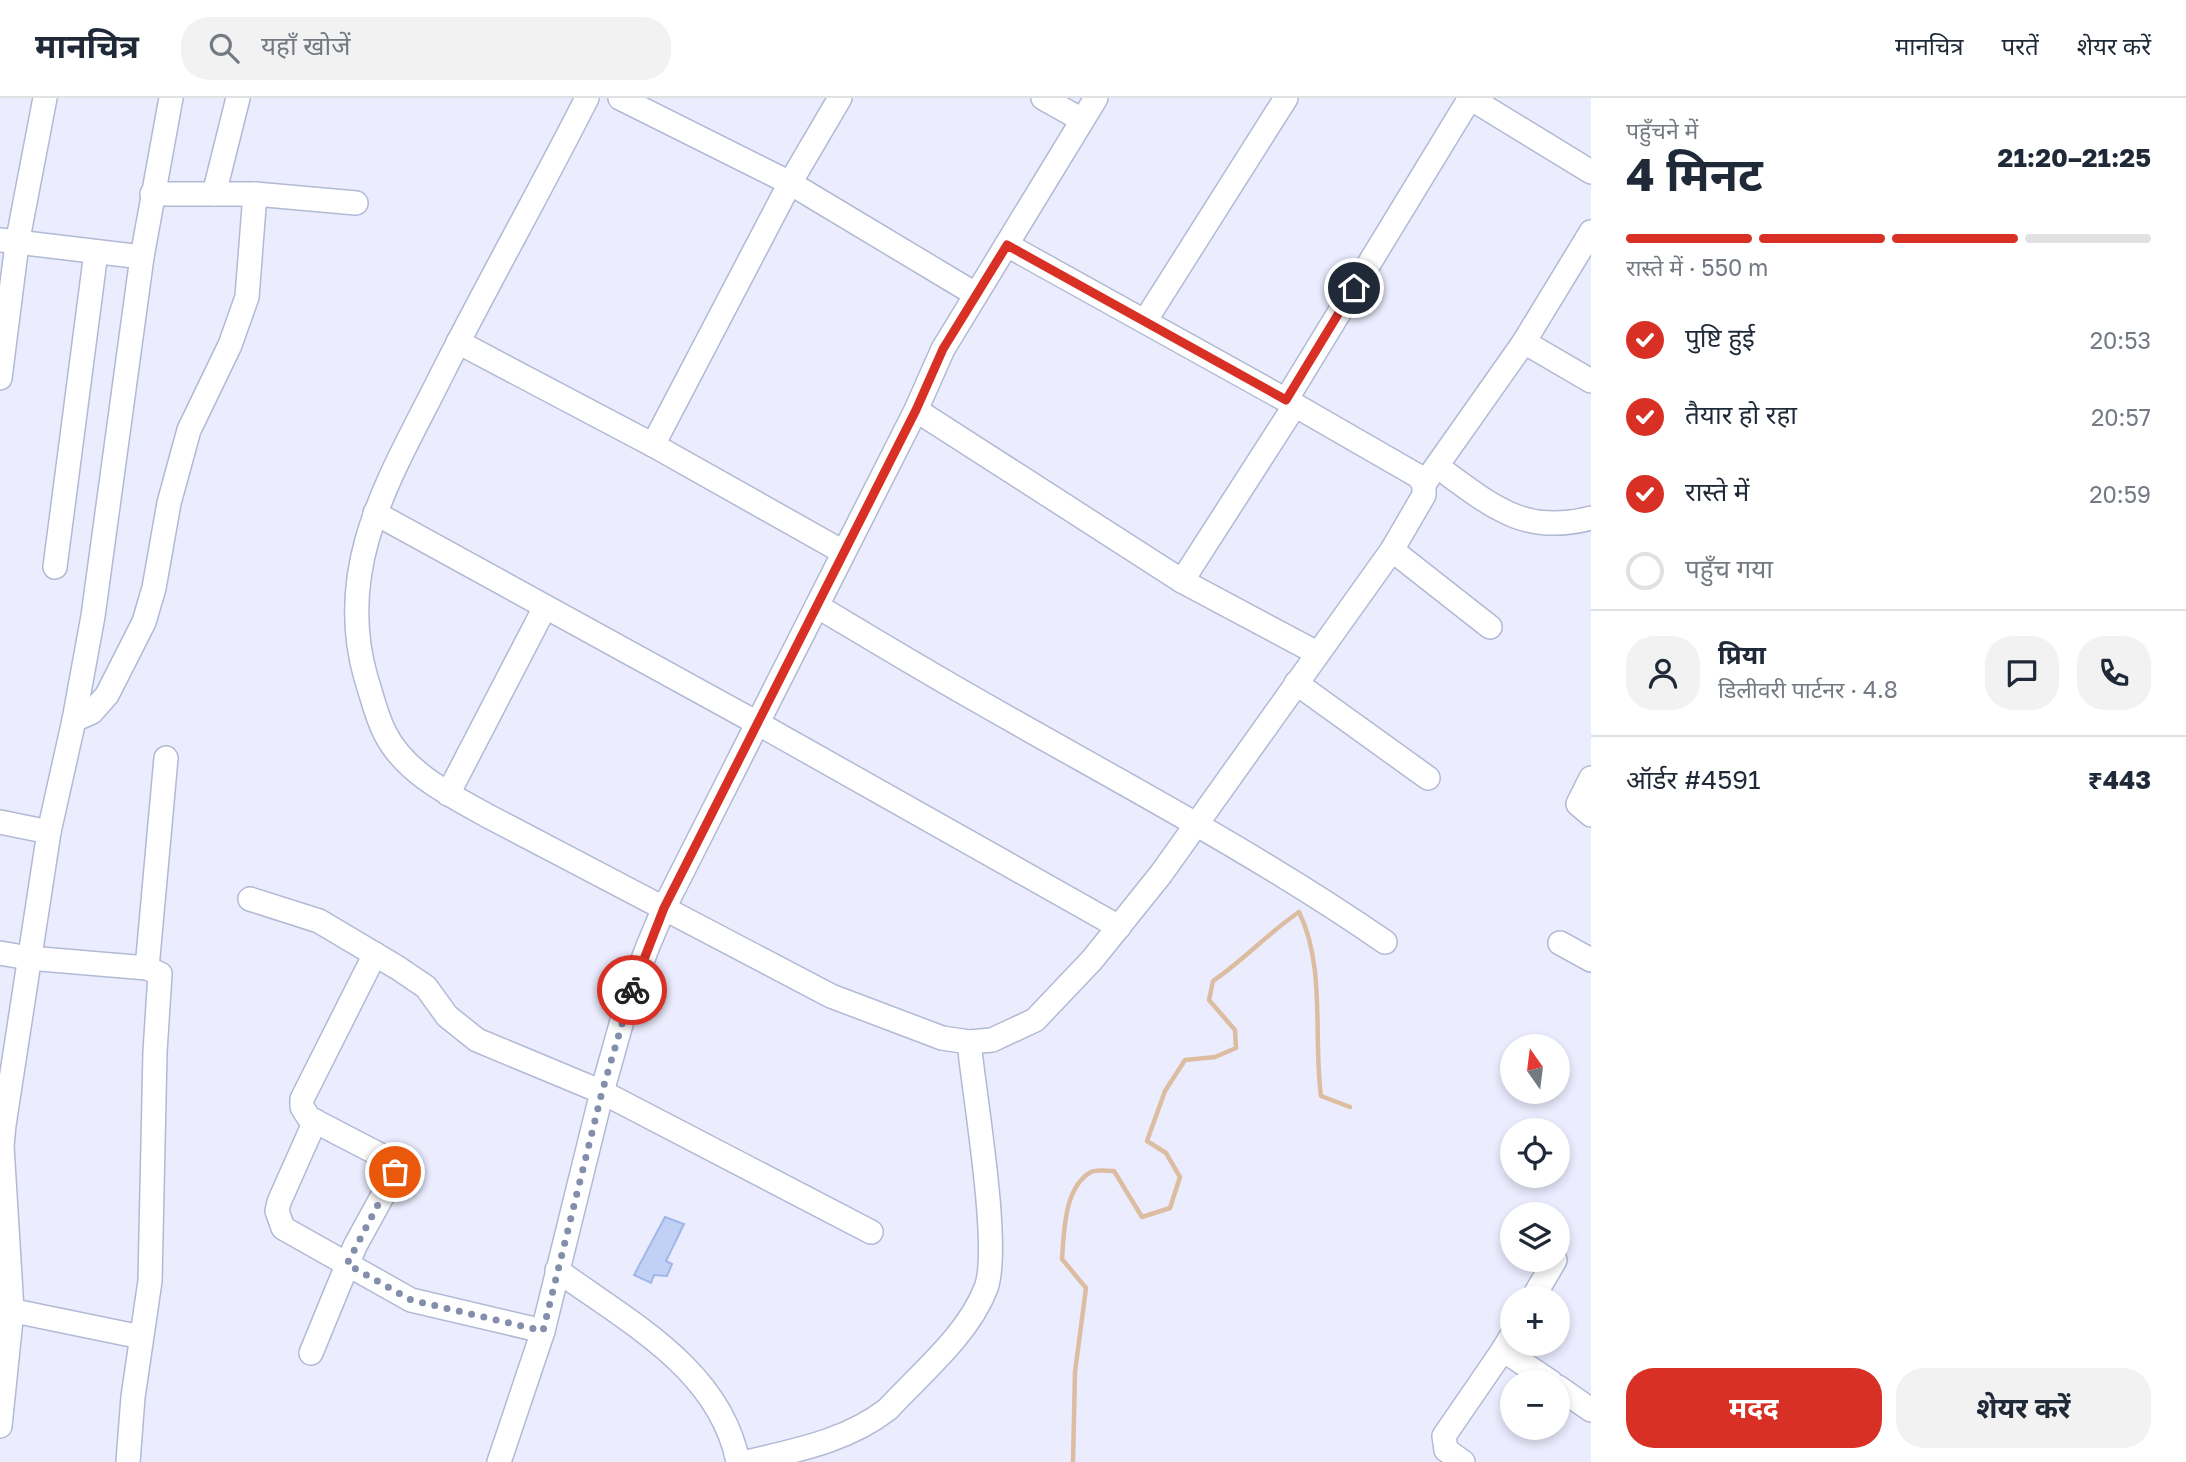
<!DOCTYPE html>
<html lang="hi">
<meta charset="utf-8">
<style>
:root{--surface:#fff;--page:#f2f2f3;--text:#1f2937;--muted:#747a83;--line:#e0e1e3;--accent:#d93025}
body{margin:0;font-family:"Golos Text","Noto Sans Devanagari",sans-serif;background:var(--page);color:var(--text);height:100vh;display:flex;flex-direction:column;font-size:26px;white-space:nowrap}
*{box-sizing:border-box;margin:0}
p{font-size:23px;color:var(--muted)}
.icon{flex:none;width:38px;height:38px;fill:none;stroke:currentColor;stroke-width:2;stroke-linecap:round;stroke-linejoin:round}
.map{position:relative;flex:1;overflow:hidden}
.sheet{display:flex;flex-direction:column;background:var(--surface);width:595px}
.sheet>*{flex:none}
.needle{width:46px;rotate:346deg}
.fabs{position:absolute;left:1500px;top:936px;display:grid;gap:14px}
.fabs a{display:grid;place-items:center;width:70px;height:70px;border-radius:50%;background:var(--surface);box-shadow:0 4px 10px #0003;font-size:35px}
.pin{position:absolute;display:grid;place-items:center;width:60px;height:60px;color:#fff;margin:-30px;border:4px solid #fff;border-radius:50%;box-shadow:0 2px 7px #0007}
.courier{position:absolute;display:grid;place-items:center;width:70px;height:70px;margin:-35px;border:5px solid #d93025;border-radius:50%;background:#fff;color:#222;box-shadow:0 2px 9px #0007}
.overview em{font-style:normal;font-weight:700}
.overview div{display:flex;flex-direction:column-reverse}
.overview{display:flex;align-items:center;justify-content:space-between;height:119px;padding:0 35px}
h1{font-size:46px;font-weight:700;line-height:52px}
.bar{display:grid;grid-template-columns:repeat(4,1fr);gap:10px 7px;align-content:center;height:84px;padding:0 35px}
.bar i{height:9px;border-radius:5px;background:var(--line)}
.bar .selected{background:var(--accent)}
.bar p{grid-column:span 4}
.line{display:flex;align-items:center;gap:18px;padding:0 35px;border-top:2px solid var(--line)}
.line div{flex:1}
.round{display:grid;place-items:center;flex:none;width:74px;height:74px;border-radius:28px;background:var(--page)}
ol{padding:0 35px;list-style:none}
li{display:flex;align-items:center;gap:21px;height:77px}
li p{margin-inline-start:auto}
li .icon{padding:7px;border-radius:50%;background:var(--accent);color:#fff;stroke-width:4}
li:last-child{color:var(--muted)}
li i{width:38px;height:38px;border:4px solid var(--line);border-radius:50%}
.primary-button{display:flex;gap:14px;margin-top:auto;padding:14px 35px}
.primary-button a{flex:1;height:80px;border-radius:28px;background:var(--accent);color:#fff;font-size:28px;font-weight:700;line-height:80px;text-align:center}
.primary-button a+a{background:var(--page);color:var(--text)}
header{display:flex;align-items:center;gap:42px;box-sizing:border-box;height:98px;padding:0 35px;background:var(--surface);border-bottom:2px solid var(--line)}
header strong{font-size:33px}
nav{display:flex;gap:38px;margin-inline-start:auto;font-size:24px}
.search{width:490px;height:63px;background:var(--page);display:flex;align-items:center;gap:18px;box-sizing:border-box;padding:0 24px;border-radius:28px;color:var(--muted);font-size:26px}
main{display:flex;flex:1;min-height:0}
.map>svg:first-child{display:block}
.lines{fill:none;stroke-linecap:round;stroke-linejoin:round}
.stream{stroke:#dcbda2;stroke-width:4.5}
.building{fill:#c1d0f5;stroke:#a0b7e9;stroke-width:2}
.minor-casing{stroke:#b1bad4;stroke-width:26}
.minor{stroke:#fff;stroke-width:23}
.done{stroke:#838eaa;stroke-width:7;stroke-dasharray:0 12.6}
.route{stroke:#d93025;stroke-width:9}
</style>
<header>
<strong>मानचित्र</strong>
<div class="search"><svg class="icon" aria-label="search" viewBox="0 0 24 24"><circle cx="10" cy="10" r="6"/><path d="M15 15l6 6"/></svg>यहाँ खोजें</div>
<nav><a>मानचित्र</a><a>परतें</a><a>शेयर करें</a></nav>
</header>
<main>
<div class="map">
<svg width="1591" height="1364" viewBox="0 0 1591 1364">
<rect width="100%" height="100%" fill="#ebecfe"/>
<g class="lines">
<path class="stream" d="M1073,1364L1075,1274L1086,1190L1062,1161C1064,1134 1064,1089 1091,1074C1097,1071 1107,1073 1114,1073L1142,1119L1170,1110L1180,1079L1166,1055L1147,1043L1165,993L1185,962L1215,959L1236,950L1235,932L1209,902L1213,883C1244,862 1268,835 1299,814C1326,869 1313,939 1321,998L1350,1009"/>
</g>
<path class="building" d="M665,1119L684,1126L666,1163L672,1166L667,1178L654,1177L651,1185L634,1177Z"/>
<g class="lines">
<g class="minor-casing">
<g id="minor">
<path d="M587,0C540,93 489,183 442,276C393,375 333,465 366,580C372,598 376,618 385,635C404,674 450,697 486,717L831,898L942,940L969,944L992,942L1035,922L1092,862L1161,776L1392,452L1424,397V386L1418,378L1286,302L1470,0"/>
<path d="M620,0L790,85L975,196"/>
<path d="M1043,0L1082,22"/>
<path d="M1470,0L1591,74"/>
<path d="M152,96H255L356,105"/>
<path d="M214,96L238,0"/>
<path d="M0,142L142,159"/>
<path d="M1007,147L1286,302"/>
<path d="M1145,223L1286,0"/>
<path d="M458,244L653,347L843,454"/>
<path d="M1524,244L1591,283"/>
<path d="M0,280L17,146L45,0"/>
<path d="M916,312L1182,483L1317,555"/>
<path d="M653,347L790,85L840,0"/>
<path d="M1438,369C1491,407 1523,438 1591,420"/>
<path d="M1424,386L1524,244L1591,134"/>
<path d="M375,415L759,626L1119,829"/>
<path d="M1392,452L1490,529"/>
<path d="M55,469L96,154"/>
<path d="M1182,483L1295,307"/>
<path d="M817,508C869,539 920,570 973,600C1112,680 1253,753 1385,844"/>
<path d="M1296,585L1428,680"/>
<path d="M74,622L92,614L107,597L144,524L154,490L169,405L189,332L230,247L247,199L255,96"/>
<path d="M1591,680L1578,706L1591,717"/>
<path d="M448,696L544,511"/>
<path d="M0,724L49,734"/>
<path d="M250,801L319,823L398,870L426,889L447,918L477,942L602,994L871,1134"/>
<path d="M1560,845L1591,862"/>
<path d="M0,855L29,860L147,870L160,876L155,954L150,1183L133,1299L128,1364"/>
<path d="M147,870L166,660"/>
<path d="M315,1023L279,1104L277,1113L283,1130L411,1202L543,1233"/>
<path d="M557,1172C628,1224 720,1271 738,1364"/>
<path d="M1533,1200L1555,1162"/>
<path d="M0,1210L141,1239"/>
<path d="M1512,1237L1503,1252L1551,1284"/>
<path d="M311,1255L355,1148L395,1075L393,1066L384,1059L309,1020L302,1009V1001L375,856"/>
<path d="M1558,1289L1591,1312"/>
<path d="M0,1328L12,1212L2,1048L4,1027L49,734L74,622L93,518L142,159L171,0"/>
<path d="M499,1364L543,1233L602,994L629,898L648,848L664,810L916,312L943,251L1096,0"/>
<path d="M747,1364C797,1352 847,1343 888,1311C921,1275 968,1237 986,1190C1001,1149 974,996 969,944"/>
<path d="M1463,1364L1446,1352L1444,1338L1503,1252"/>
</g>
</g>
<use href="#minor" class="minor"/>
</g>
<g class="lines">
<path class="done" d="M395,1074L347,1166L411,1202L543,1233L602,994L632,892"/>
<path class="route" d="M632,892L664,810L916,312L943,251L1007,147L1286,302L1354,190"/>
</g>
</svg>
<div class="fabs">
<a><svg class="needle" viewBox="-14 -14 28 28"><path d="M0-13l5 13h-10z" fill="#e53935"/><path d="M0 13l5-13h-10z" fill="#747a83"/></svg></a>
<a><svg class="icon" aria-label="locate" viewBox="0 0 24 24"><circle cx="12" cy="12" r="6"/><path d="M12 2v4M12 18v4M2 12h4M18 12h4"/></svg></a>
<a><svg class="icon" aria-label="layers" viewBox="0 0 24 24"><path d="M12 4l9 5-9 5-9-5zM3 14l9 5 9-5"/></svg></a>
<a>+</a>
<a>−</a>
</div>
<div class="pin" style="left:395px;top:1074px;background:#ea580c"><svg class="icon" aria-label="bag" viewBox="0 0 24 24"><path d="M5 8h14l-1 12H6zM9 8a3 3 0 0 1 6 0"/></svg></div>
<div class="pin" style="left:1354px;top:190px;background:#1f2937"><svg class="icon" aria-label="home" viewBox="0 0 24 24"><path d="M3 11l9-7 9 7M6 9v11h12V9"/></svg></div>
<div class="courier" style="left:632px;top:892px"><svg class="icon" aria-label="bike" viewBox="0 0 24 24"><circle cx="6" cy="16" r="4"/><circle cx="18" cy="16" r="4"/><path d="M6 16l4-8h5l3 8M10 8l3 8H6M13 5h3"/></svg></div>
</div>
<section class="sheet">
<div class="overview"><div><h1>4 मिनट</h1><p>पहुँचने में</p></div><em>21:20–21:25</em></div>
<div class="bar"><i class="selected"></i><i class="selected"></i><i class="selected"></i><i></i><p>रास्ते में · 550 m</p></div>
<ol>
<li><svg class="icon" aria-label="check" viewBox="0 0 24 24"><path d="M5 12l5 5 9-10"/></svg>पुष्टि हुई<p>20:53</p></li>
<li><svg class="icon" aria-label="check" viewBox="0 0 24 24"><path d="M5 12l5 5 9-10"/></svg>तैयार हो रहा<p>20:57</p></li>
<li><svg class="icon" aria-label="check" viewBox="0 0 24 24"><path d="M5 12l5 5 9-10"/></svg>रास्ते में<p>20:59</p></li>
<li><i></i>पहुँच गया</li>
</ol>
<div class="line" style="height:126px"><a class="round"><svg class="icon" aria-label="person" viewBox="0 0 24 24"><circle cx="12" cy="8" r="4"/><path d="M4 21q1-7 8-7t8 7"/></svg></a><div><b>प्रिया</b><p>डिलीवरी पार्टनर · 4.8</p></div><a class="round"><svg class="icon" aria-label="chat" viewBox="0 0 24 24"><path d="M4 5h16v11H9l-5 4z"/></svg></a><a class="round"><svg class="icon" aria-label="phone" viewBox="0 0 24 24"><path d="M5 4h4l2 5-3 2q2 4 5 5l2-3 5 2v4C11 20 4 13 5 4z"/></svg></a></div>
<div class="line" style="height:91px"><div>ऑर्डर #4591</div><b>₹443</b></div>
<div class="primary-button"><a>मदद</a><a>शेयर करें</a></div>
</section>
</main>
